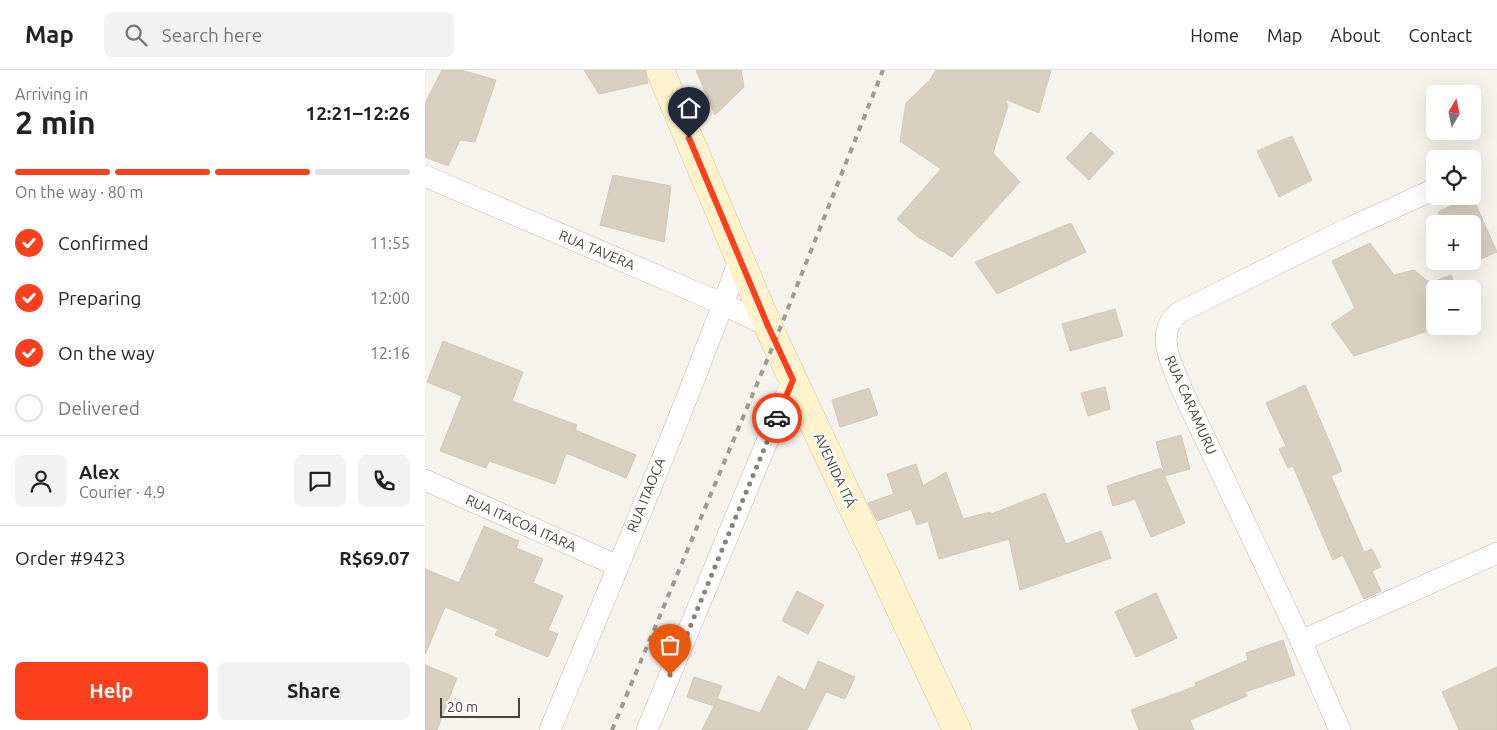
<!DOCTYPE html>
<meta charset="utf-8">
<style>
:root{--surface:#fff;--page:#f2f2f2;--text:#222;--muted:#767676;--line:#e0e0e0;--accent:#fc3f1d}
body{margin:0;font-family:Ubuntu,sans-serif;background:var(--page);color:var(--text);height:100vh;display:flex;flex-direction:column;font-size:19px;white-space:nowrap}
*{box-sizing:border-box;margin:0}
p{font-size:16px;color:var(--muted)}
.icon{flex:none;width:28px;height:28px;fill:none;stroke:currentColor;stroke-width:2;stroke-linecap:round;stroke-linejoin:round}
.map{position:relative;flex:1;overflow:hidden}
.panel{display:flex;flex-direction:column;background:var(--surface);width:425px}
.panel>*{flex:none}
.needle{width:32px;rotate:9deg}
.tools{position:absolute;left:1001px;top:15px;display:grid;gap:10px}
.tools a{display:grid;place-items:center;width:55px;height:55px;border-radius:8px;background:var(--surface);box-shadow:0 5px 20px #0002;font-size:25px}
.scale{position:absolute;left:15px;bottom:12px;width:80px;box-sizing:border-box;padding-left:5px;border:2px solid #4b4439;border-top:0;font-size:14px;line-height:18px;white-space:nowrap;color:#4b4439;-webkit-text-stroke:4px #fff;paint-order:stroke}
.pin{position:absolute;display:grid;place-items:center;width:42px;height:42px;color:#fff;margin:-51px -21px;border-radius:50% 50% 50% 0;rotate:-45deg;box-shadow:0 0 5px #0007}
.pin .icon{rotate:45deg}
.courier{position:absolute;display:grid;place-items:center;width:50px;height:50px;margin:-25px;border:4px solid #fc3f1d;border-radius:50%;background:#fff;color:#222;box-shadow:0 1px 6px #0007}
.head em{font-style:normal;font-weight:700}
.head div{display:flex;flex-direction:column-reverse}
.head{display:flex;align-items:center;justify-content:space-between;height:85px;padding:0 15px}
h1{font-size:32px;font-weight:700;line-height:38px}
.bar{display:grid;grid-template-columns:repeat(4,1fr);gap:8px 5px;align-content:center;height:60px;padding:0 15px}
.bar i{height:6px;border-radius:4px;background:var(--line)}
.bar .on{background:var(--accent)}
.bar p{grid-column:span 4}
.line{display:flex;align-items:center;gap:12px;padding:0 15px;border-top:1px solid var(--line)}
.line div{flex:1}
.round{display:grid;place-items:center;flex:none;width:52px;height:52px;border-radius:8px;background:var(--page)}
ol{padding:0 15px;list-style:none}
li{display:flex;align-items:center;gap:15px;height:55px}
li p{margin-inline-start:auto}
li .icon{padding:5px;border-radius:50%;background:var(--accent);color:#fff;stroke-width:4}
li:last-child{color:var(--muted)}
li i{width:28px;height:28px;border:2px solid var(--line);border-radius:50%}
.action{display:flex;gap:10px;margin-top:auto;padding:10px 15px}
.action a{flex:1;height:58px;border-radius:8px;background:var(--accent);color:#fff;font-size:20px;font-weight:700;line-height:58px;text-align:center}
.action a+a{background:var(--page);color:var(--text)}
header{display:flex;align-items:center;gap:30px;box-sizing:border-box;height:70px;padding:0 25px;background:var(--surface);border-bottom:1px solid var(--line)}
header strong{font-size:24px}
nav{display:flex;gap:28px;margin-inline-start:auto;font-size:18px}
.search{width:350px;height:45px;background:var(--page);display:flex;align-items:center;gap:12px;box-sizing:border-box;padding:0 18px;border-radius:8px;color:var(--muted);font-size:19px}
main{display:flex;flex:1;min-height:0}
.map>svg:first-child{display:block}
.building{fill:#d8cfc1;stroke:#d3c7b4}
.lines{fill:none;stroke-linecap:round;stroke-linejoin:round}
.minor-casing{stroke:#c2bbae;stroke-width:22}
.secondary-casing{stroke:#d6c79b;stroke-width:29}
.minor{stroke:#fff;stroke-width:21}
.secondary{stroke:#fff3cd;stroke-width:28}
.rail{stroke:#9a9a9a;stroke-width:4;stroke-dasharray:6 6;stroke-linecap:butt}
.done{stroke:#878178;stroke-width:5;stroke-dasharray:0 9}
.route{stroke:#fc3f1d;stroke-width:6}
.labels{text-anchor:middle;dominant-baseline:central;stroke-width:4;stroke-linejoin:round;paint-order:stroke}
.street-label{font-size:14px;fill:#4b4439;stroke:#fff}
</style>
<header>
<strong>Map</strong>
<div class="search"><svg class="icon" aria-label="search" viewBox="0 0 24 24"><circle cx="10" cy="10" r="6"/><path d="M15 15l6 6"/></svg>Search here</div>
<nav><a>Home</a><a>Map</a><a>About</a><a>Contact</a></nav>
</header>
<main>
<section class="panel">
<div class="head"><div><h1>2 min</h1><p>Arriving in</p></div><em>12:21–12:26</em></div>
<div class="bar"><i class="on"></i><i class="on"></i><i class="on"></i><i></i><p>On the way · 80 m</p></div>
<ol>
<li><svg class="icon" aria-label="check" viewBox="0 0 24 24"><path d="M5 12l5 5 9-10"/></svg>Confirmed<p>11:55</p></li>
<li><svg class="icon" aria-label="check" viewBox="0 0 24 24"><path d="M5 12l5 5 9-10"/></svg>Preparing<p>12:00</p></li>
<li><svg class="icon" aria-label="check" viewBox="0 0 24 24"><path d="M5 12l5 5 9-10"/></svg>On the way<p>12:16</p></li>
<li><i></i>Delivered</li>
</ol>
<div class="line" style="height:90px"><a class="round"><svg class="icon" aria-label="person" viewBox="0 0 24 24"><circle cx="12" cy="8" r="4"/><path d="M4 21q1-7 8-7t8 7"/></svg></a><div><b>Alex</b><p>Courier · 4.9</p></div><a class="round"><svg class="icon" aria-label="chat" viewBox="0 0 24 24"><path d="M4 5h16v11H9l-5 4z"/></svg></a><a class="round"><svg class="icon" aria-label="phone" viewBox="0 0 24 24"><path d="M5 4h4l2 5-3 2q2 4 5 5l2-3 5 2v4C11 20 4 13 5 4z"/></svg></a></div>
<div class="line" style="height:65px"><div>Order #9423</div><b>R$69.07</b></div>
<div class="action"><a>Help</a><a>Share</a></div>
</section>
<div class="map">
<svg width="1072" height="660" viewBox="0 0 1072 660">
<rect width="100%" height="100%" fill="#f6f3ec"/>
<g class="building">
<path d="M17,0H36L71,10L50,72L35,70L23,96L0,87V33Z"/>
<path d="M159,0H220L223,13L174,24Z"/>
<path d="M271,0H316L319,17L290,45Z"/>
<path d="M511,0H626L614,43L580,29L583,36L568,83L595,112L527,187L493,167L472,149L516,99L475,71L481,33L505,10Z"/>
<path d="M666,62L689,83L664,110L641,88Z"/>
<path d="M867,66L887,110L854,127L832,81Z"/>
<path d="M188,105L246,116L239,172L175,155Z"/>
<path d="M1047,126L1072,182L1040,196L1038,191H1048V154H1019L1013,142Z"/>
<path d="M646,153L661,182L572,224L550,192Z"/>
<path d="M945,173L969,205L989,200L1005,213L1026,205L1032,219H1010V256H1017L929,286L906,254L930,238L907,191Z"/>
<path d="M690,239L698,266L645,281L637,254Z"/>
<path d="M18,271L98,302L87,331L152,355L150,360L211,385L201,408L141,383L130,414L64,391L61,398L15,381L37,326L2,312Z"/>
<path d="M880,315L917,401L906,406L939,482L947,479L956,497L947,501L956,521L939,529L918,485L908,490L868,396L863,398L854,379L861,376L841,333Z"/>
<path d="M680,317L685,339L663,346L656,323Z"/>
<path d="M444,318L453,345L415,357L407,330Z"/>
<path d="M756,365L765,399L740,406L731,372Z"/>
<path d="M491,394L498,416L521,402L538,449L565,442L566,444L620,423L641,474L676,461L686,488L595,520L584,469L514,489L503,451L492,455L486,439L452,451L443,433L469,424L462,404Z"/>
<path d="M736,398L760,453L726,467L710,429L688,436L682,416Z"/>
<path d="M59,456L94,471L91,478L118,489L108,513L138,526L123,560L133,564L123,587L70,565L73,559L20,537L0,585V499L34,513Z"/>
<path d="M372,521L399,535L383,564L357,551Z"/>
<path d="M731,523L752,568L711,587L690,542Z"/>
<path d="M858,570L870,605L820,622L822,626L765,650L769,660H714L706,640L771,616L770,613L823,590L821,583Z"/>
<path d="M393,591L430,607L420,629L401,622L382,660H277L289,636L262,627L269,607L297,616L290,635L293,629L335,643L353,606L380,620Z"/>
<path d="M0,595L32,608L12,660H0Z"/>
<path d="M1072,597V660H1034L1017,622Z"/>
</g>
<g class="lines">
<g class="minor-casing">
<g id="minor">
<path d="M0,106L298,234L343,256"/>
<path d="M0,410L193,496"/>
<path d="M876,571L1072,483"/>
<path d="M125,660C190,504 257,347 315,188"/>
<path d="M222,660L368,309"/>
<path d="M915,660L876,571L757,320C747,294 728,262 755,242L922,159L1010,119"/>
</g>
</g>
<g class="secondary-casing">
<path id="secondary" d="M235,0L343,256L532,660"/>
</g>
<use href="#minor" class="minor"/>
<use href="#secondary" class="secondary"/>
<path class="rail" d="M187,660L350,271L458,0"/>
</g>
<g class="lines">
<path class="done" d="M245,605L352,348"/>
<path class="route" d="M264,68L343,256L368,310L352,348"/>
</g>
<g class="labels">
<g class="street-label">
<text transform="translate(172 180) rotate(23)">RUA TAVERA</text>
<text transform="translate(766 335) rotate(66)">RUA CARAMURU</text>
<text transform="translate(410 400) rotate(65)">AVENIDA ITÁ</text>
<text transform="translate(221 425) rotate(-68)">RUA ITAOCA</text>
<text transform="translate(96 453) rotate(24)">RUA ITACOA ITARA</text>
</g>
</g>
</svg>
<div class="tools">
<a><svg class="needle" viewBox="-14 -14 28 28"><path d="M0-13l5 13h-10z" fill="#e53935"/><path d="M0 13l5-13h-10z" fill="#767676"/></svg></a>
<a><svg class="icon" aria-label="locate" viewBox="0 0 24 24"><circle cx="12" cy="12" r="6"/><path d="M12 2v4M12 18v4M2 12h4M18 12h4"/></svg></a>
<a>+</a>
<a>−</a>
</div>
<div class="scale">20 m</div>
<div class="pin" style="left:245px;top:605px;background:#ea580c"><svg class="icon" aria-label="bag" viewBox="0 0 24 24"><path d="M5 8h14l-1 12H6zM9 8a3 3 0 0 1 6 0"/></svg></div>
<div class="pin" style="left:264px;top:68px;background:#1f2937"><svg class="icon" aria-label="home" viewBox="0 0 24 24"><path d="M3 11l9-7 9 7M6 9v11h12V9"/></svg></div>
<div class="courier" style="left:352px;top:348px"><svg class="icon" aria-label="car" viewBox="0 0 24 24"><path d="M5 17H2v-5l4-1 3-4h7l3 4 3 1v5h-3M9 17h6M6 11h13"/><circle cx="7" cy="17" r="2"/><circle cx="17" cy="17" r="2"/></svg></div>
</div>
</main>
